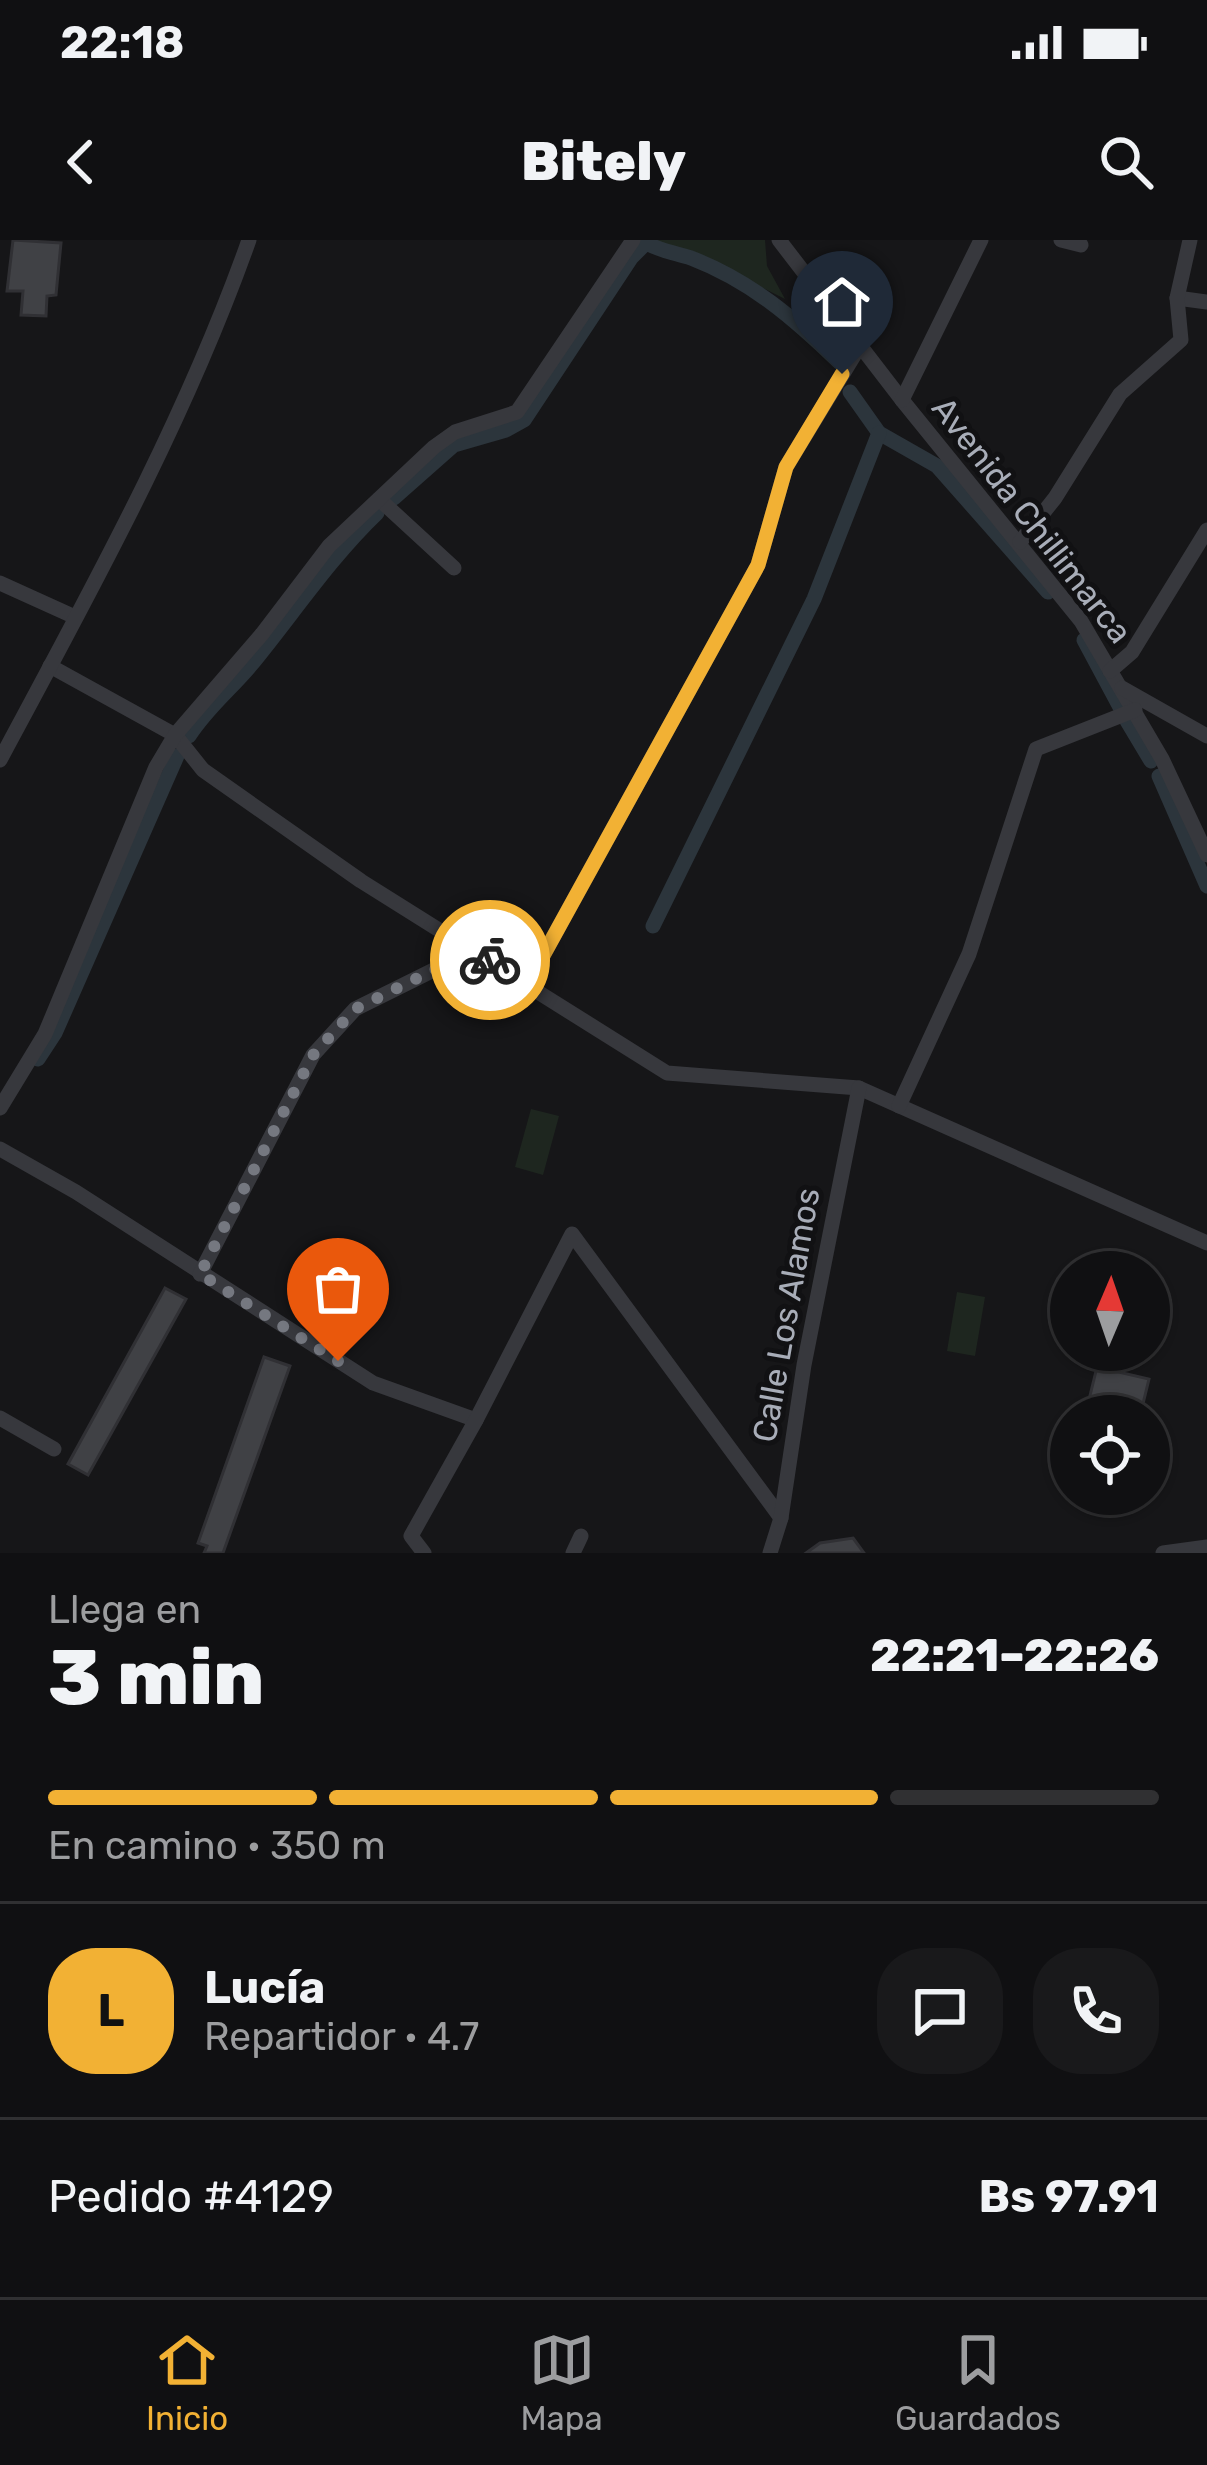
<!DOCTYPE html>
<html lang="es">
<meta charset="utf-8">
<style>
:root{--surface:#101012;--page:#19191b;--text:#f1f3f6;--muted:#9c9d9f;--line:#303032;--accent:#f2b134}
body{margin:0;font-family:Rubik,sans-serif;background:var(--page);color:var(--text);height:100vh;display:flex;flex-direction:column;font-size:45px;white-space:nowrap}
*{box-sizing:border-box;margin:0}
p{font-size:39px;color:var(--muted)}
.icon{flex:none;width:66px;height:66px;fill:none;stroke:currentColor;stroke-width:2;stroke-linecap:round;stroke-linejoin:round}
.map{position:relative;height:1313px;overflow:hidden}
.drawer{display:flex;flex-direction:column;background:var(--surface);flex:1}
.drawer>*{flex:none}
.needle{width:78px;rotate:2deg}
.tools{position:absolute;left:1050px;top:1011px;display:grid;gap:24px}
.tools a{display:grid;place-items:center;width:120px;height:120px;border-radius:50%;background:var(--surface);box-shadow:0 3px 9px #0004,0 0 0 3px var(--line);font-size:60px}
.pin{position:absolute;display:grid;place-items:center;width:102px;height:102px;color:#fff;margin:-123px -51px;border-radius:50% 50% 50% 0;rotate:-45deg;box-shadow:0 0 12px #0007}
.pin .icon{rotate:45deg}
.courier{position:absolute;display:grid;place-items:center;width:120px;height:120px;margin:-60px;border:9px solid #f2b134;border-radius:50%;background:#fff;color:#222;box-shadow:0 3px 15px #0007}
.summary em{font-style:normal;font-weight:800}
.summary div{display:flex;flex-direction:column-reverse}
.summary{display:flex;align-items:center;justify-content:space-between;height:204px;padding:0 48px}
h1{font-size:78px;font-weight:800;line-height:90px}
.bar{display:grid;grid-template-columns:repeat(4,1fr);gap:18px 12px;align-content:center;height:144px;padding:0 48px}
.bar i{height:15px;border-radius:9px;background:var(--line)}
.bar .on{background:var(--accent)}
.bar p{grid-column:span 4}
.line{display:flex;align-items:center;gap:30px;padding:0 48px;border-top:3px solid var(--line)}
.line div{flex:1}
.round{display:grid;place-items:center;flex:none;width:126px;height:126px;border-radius:48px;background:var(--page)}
.status{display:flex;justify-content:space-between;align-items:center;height:84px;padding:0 60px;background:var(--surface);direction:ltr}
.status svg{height:33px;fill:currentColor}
header{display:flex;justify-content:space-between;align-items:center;height:156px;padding:0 48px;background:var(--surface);font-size:54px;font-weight:800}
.tabs{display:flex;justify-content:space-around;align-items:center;height:168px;border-top:3px solid var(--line);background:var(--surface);font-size:33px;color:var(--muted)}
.tabs a{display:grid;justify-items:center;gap:6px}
.tabs .on{color:var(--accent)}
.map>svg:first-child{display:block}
.green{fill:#1e261f}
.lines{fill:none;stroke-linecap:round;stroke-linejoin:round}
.canal{stroke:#2c353c;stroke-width:15}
.building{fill:#404145;stroke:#303034;stroke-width:3}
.minor{stroke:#37383d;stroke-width:15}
.done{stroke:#757880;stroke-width:12;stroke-dasharray:0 21.6}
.route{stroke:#f2b134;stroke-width:15}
.labels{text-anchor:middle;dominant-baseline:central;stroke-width:10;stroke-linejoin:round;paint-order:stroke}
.street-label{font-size:33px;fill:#a8adb8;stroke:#111113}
</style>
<div class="status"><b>22:18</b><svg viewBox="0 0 49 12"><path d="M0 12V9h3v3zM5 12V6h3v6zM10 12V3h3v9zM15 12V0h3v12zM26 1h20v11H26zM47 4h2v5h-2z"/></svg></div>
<header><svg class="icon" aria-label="back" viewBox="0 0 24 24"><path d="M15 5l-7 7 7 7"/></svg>Bitely<svg class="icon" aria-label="search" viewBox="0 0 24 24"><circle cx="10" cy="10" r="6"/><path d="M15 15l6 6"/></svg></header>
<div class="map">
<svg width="1207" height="1313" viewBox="0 0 1207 1313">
<rect width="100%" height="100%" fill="#161618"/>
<g class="green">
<path d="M653,0H765L767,26L785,59L690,12L663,6Z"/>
<path d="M531,869L559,876L543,935L515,927Z"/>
<path d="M957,1052L985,1057L975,1116L947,1111Z"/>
</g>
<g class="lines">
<g class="canal">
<path d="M850,152L879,193L937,226L1048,352"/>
<path d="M394,258L454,205L506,190L524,180L631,18L646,3C661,11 675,13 691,18C751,41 795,79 840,123"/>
<path d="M1084,400L1121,469"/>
<path d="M1127,481L1151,521"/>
<path d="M189,496C207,468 230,450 251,425C293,374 329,319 377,273"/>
<path d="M1159,536L1207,646"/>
<path d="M653,686L814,359L879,193"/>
<path d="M38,819L55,793L177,516"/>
</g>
</g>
<g class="building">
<path d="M13,0L61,3L56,55L47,56L46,76L21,75L23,51H7Z"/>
<path d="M165,1048L186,1059L88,1235L68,1224Z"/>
<path d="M264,1117L290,1126L223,1313H204L207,1306L198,1303Z"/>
<path d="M1097,1127L1149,1139L1140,1176H1085Z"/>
<path d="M853,1298L864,1313H806L820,1303Z"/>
</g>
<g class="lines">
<g class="minor">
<path d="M779,0L902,160L1081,381L1162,519L1207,615"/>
<path d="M1061,0L1081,5"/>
<path d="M1177,58L1207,62"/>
<path d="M902,160L981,0"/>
<path d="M379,259L454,328"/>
<path d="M1020,302L1055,258L1120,154L1181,100L1177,58L1190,0"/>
<path d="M0,343L75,377"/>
<path d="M50,426L175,495L203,530L361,641L667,833L859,848L1207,1003"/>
<path d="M1110,431L1132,412L1207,290"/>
<path d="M1122,448L1207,496"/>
<path d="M0,520C90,352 185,181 249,0"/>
<path d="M528,743L758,325L786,227L861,104"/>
<path d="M899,866L969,714L1036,509L1135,470"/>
<path d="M0,868L45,794L156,527L175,495L262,394L329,306L434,207L455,192L517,172L633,0"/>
<path d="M0,909L76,952L373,1143L476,1180"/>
<path d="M200,1034L313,815L355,769L474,710"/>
<path d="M0,1178L54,1209"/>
<path d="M424,1313L411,1296L476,1180L572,994L781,1278"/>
<path d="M573,1313L581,1296"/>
<path d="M770,1313L781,1278L804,1125L859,848"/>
<path d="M1163,1313L1207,1307"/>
</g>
</g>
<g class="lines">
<path class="done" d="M338,1121L200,1034L313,815L355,769L474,710L490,720"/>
<path class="route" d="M490,720L528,743L758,325L786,227L842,134"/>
</g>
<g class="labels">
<g class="street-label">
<text transform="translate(1032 280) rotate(52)">Avenida Chillimarca</text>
<text transform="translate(786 1075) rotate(-80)">Calle Los Alamos</text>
</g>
</g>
</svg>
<div class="tools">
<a><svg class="needle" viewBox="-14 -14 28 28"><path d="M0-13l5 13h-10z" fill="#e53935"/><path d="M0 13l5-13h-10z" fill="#9c9d9f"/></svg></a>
<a><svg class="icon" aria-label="locate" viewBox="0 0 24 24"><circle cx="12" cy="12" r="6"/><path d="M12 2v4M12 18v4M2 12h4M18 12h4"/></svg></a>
</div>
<div class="pin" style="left:338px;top:1121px;background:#ea580c"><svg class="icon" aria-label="bag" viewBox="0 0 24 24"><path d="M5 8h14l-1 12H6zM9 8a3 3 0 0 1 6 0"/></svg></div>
<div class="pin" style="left:842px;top:134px;background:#1f2937"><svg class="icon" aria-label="home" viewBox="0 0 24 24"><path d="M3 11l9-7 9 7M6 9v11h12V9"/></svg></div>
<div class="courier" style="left:490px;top:720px"><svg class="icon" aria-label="bike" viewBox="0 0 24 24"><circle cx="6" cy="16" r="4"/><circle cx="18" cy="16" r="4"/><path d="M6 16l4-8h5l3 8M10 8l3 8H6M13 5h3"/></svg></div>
</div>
<section class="drawer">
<div class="summary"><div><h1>3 min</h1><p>Llega en</p></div><em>22:21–22:26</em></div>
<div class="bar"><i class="on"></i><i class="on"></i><i class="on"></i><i></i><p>En camino · 350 m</p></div>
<div class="line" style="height:216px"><b class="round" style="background:var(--accent);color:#111">L</b><div><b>Lucía</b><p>Repartidor · 4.7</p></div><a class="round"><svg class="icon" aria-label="chat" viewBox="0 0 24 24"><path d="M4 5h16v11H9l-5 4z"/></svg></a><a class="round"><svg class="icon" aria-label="phone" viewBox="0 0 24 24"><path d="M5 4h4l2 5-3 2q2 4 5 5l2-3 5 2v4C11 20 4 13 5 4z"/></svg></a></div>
<div class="line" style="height:156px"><div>Pedido #4129</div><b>Bs 97.91</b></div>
</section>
<nav class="tabs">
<a class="on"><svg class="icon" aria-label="home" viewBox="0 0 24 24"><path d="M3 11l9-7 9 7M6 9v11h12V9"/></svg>Inicio</a>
<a><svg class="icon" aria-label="map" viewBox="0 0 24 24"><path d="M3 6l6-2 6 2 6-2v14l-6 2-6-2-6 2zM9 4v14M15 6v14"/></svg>Mapa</a>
<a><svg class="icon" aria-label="saved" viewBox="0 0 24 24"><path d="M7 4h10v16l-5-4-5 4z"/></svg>Guardados</a>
</nav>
